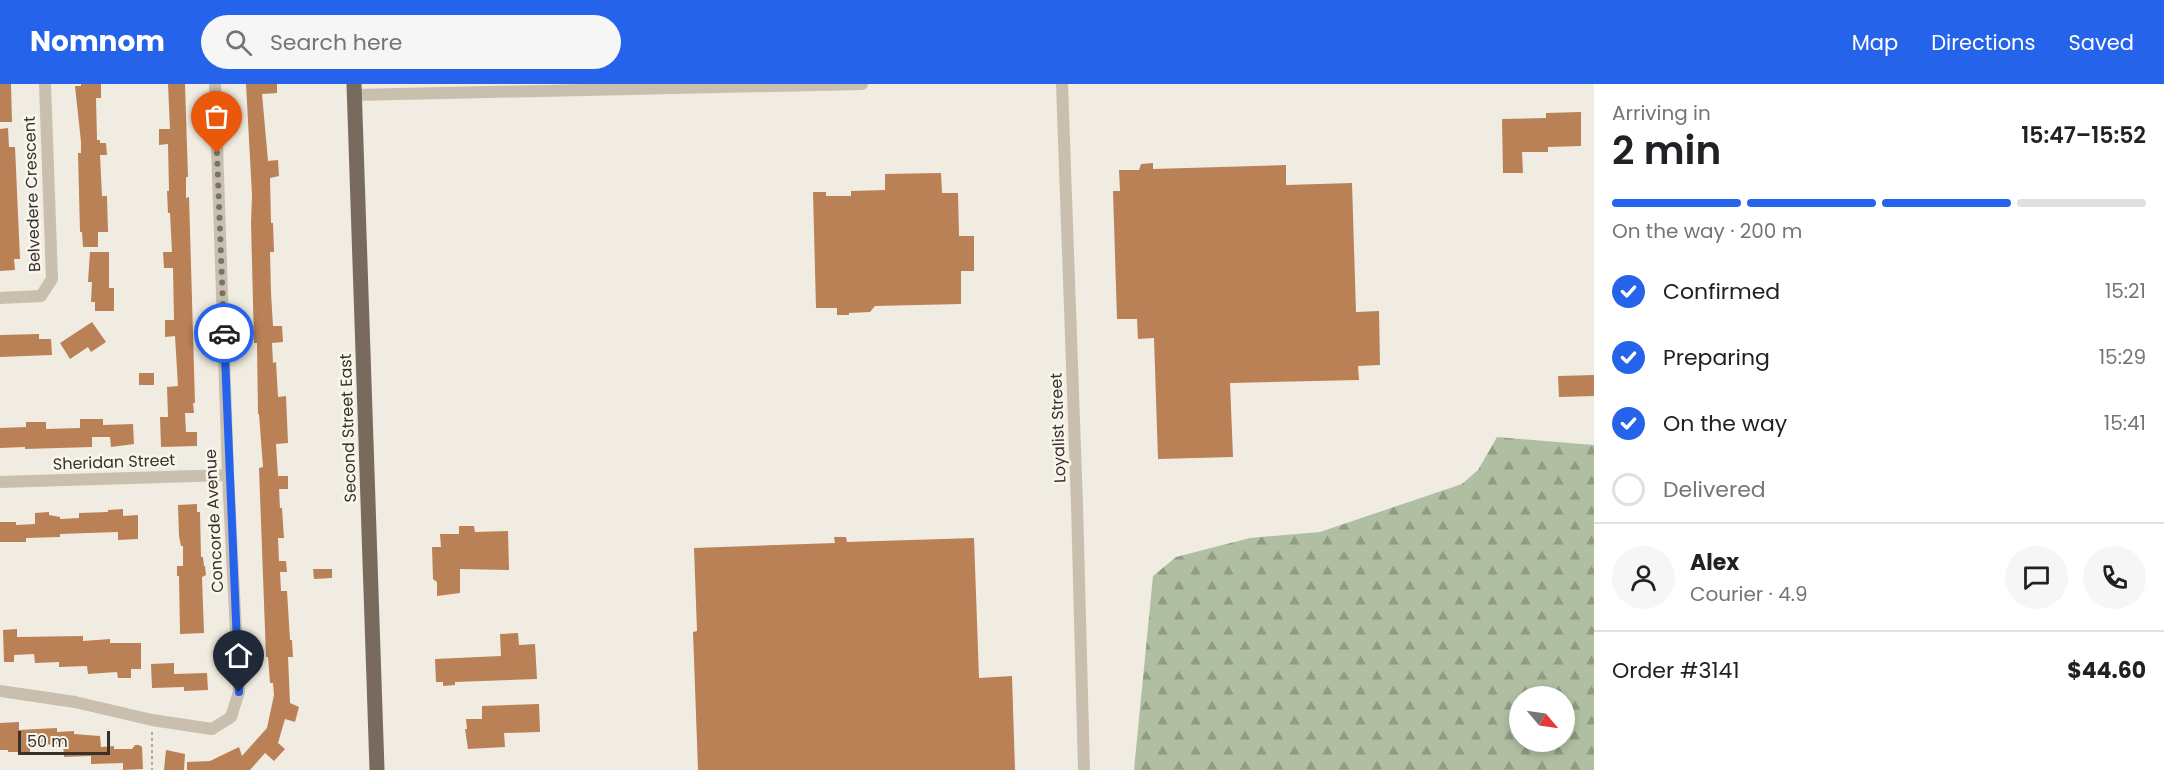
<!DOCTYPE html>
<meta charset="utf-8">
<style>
:root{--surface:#fff;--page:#f6f6f6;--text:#202124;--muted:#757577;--line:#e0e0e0;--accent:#2563eb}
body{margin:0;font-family:Poppins,sans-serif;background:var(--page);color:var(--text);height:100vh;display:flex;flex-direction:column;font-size:22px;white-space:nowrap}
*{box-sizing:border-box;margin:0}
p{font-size:20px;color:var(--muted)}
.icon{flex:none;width:33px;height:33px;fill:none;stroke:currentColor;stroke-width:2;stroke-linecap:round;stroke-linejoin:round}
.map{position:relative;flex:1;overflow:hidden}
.sheet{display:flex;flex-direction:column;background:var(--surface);width:570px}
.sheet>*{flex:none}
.needle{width:39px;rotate:119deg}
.tools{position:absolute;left:1509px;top:602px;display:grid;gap:12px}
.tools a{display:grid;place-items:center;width:66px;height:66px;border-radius:50%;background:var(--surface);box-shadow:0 3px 9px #0003;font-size:30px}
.scale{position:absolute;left:18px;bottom:15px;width:92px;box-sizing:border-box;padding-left:6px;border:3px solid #38312b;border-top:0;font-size:16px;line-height:21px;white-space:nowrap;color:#38312b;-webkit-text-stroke:4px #f9f6ed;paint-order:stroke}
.pin{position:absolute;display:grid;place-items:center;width:51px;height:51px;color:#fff;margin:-62px -26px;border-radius:50% 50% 50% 0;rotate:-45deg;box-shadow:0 0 6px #0007}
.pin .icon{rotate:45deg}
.courier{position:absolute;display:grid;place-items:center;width:60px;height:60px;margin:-30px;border:4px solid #2563eb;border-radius:50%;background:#fff;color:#222;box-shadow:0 2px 8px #0007}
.head em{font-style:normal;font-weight:600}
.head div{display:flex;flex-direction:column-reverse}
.head{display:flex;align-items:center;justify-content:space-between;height:102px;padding:0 18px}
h1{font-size:39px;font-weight:600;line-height:45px}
.bar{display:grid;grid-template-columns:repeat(4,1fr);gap:9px 6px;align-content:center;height:72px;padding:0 18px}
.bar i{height:8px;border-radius:4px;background:var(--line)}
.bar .current{background:var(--accent)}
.bar p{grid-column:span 4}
.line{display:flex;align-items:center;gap:15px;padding:0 18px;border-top:2px solid var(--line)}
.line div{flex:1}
.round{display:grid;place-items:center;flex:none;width:63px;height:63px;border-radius:32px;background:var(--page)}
ol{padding:0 18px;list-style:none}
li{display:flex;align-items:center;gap:18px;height:66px}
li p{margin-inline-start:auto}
li .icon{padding:6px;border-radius:50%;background:var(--accent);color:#fff;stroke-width:4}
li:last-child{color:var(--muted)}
li i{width:33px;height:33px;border:3px solid var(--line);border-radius:50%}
header{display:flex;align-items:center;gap:36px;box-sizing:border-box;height:84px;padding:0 30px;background:var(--accent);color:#fff}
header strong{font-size:28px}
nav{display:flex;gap:33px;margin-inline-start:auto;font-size:21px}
.search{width:420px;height:54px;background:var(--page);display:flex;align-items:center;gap:15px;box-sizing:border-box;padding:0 21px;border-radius:33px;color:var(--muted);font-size:22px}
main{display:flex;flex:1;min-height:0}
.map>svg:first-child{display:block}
.forest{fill:url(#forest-firs);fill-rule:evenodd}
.building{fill:#ba8056}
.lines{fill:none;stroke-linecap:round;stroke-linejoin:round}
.path{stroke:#b4a998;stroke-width:2;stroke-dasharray:3 3;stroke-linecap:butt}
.minor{stroke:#c9bfae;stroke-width:12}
.major{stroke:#786b5e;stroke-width:15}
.done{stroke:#79726b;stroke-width:6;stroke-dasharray:0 10.8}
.route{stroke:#2563eb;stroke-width:8}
.labels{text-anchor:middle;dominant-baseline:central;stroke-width:5;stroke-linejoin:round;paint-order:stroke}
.street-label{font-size:16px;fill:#38312b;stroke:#f9f6ed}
</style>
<header>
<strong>Nomnom</strong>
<div class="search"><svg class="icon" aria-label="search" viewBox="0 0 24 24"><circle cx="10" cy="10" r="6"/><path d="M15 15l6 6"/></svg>Search here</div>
<nav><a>Map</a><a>Directions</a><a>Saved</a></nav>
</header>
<main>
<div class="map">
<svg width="1594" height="686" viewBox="0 0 1594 686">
<defs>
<pattern id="forest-firs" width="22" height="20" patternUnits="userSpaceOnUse" patternTransform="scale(1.5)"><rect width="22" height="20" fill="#b0bfa2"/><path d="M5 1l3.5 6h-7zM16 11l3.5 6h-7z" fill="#909c84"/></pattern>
</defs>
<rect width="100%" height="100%" fill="#f1ece1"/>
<path class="forest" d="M1497,353L1594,361V686H1134L1153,492L1176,473L1250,454L1320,448L1462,400L1478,386ZM1520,612H1564V657H1520Z"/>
<g class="building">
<path d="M0,0H11L12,38H0Z"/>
<path d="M81,0H101V14H96L97,56H100V59H106L107,71H100L102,112H107L108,148H98V163H83L82,148H80L78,69H81V58L75,2H81Z"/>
<path d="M168,0H185L188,93H186V114L189,113L195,319H193L194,329H185L186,348H197V362L161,363L160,333H168L167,303L178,302L175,252L165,253V236H174L173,184H164L163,168H172L170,129H168L167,107H169L168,60L159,61V45H170Z"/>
<path d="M246,0H277V9L262,10L268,77L278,76L279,92L270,94L271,139H273L274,168H270L271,209L273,242H282L283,258L272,259L273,279L276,278L278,313L286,312L288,359L276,360L278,392H288V405H279L280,424H282L284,454H278L279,477H286L287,488H280L281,507H287L290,556H292L293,573H288L290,619L299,623L295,638L285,635L278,659L285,665L274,677L265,669L250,686H187V678L210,677L239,663L242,672L267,644L274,611L273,599H270L268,573H266L259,384L263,383L259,330H258L257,259H254L251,139L252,111Z"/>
<path d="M1581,28V62L1548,63V68H1522L1523,89H1503L1502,35L1546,34V29Z"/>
<path d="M8,44L9,63H15L20,175H14L15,186L0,187V45Z"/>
<path d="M1153,79V85L1286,81V101L1352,99L1356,228L1379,227L1380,281L1358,282L1359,296L1230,299L1233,373L1158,375L1154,254L1138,255L1137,235H1117L1113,107H1120L1119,86H1139L1141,80Z"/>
<path d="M941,89L942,109H958L959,152H974V187H961V220L875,222L870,228L849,229V231H837V224H816L813,108H826V112H851V107L885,106V90Z"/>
<path d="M90,168H109V204H114V227H95V218H91L92,198H88Z"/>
<path d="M92,238L106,258L91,268L88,263L70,275L60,259Z"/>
<path d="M39,250V255H51L52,271L0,273V251Z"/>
<rect x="139" y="289" width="15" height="12"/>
<path d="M1594,291V312L1559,313L1558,292Z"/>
<path d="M80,335H103V341L133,340L134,360L111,363L110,353H92V363L25,365V363L0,364V344L26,343V338H46V345L80,344Z"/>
<path d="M197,420V428H200L201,473H203L204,482H205L206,491L202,493L204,549L180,550L179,492H177V482H183V462H181L179,452L178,421Z"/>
<path d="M123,425V432L138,431V455L118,456V448L60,450V453L26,454V458H0V438H16V441L35,440V429L49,428V431L60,433V435L79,434V429L108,428V426Z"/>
<path d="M459,442H474L475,448L508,447L509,486L460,485V509L437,512V498L433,495L432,463H441L440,450H459Z"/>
<path d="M834,453H846L847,458L974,454L979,594L1012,592L1015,686H698L693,548L697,547L694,464L835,459Z"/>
<path d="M313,485H332V494L314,495Z"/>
<path d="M17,545V553L83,552V557L110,555V559H141V585H131V594H118L117,588L88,590L87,582L59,583V578L35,579L34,570L14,571V578H4L3,546Z"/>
<path d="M518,549L519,561L535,560L537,595L455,598V601L443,602V598H436L435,575L501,572L500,550Z"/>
<path d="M174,579V590L207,589L208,606L184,607V603L152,604L151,580Z"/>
<path d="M539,620L540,648L504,649L505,663L468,665L465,645H467L466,635H482V622Z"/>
<path d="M19,638V646L57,644V648L74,647V650L100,652L101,663L114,662V665H132L135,661H139L142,663L143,685L123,686V679L91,680V672L64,673L63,660L30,661V668H8V666H0V639Z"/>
<path d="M166,666L185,670L184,686H164Z"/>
</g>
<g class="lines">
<path class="path" d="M152,648V686"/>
<g class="minor">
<path d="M1062,0L1077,421L1084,686"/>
<path d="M354,11L862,0"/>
<path d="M0,214L41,212L52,195L45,0"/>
<path d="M0,398L228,391"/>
<path d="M0,607L75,618L152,636L212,645L231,633L239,608L228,391L215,0"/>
</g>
<path class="major" d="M354,0L377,686"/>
</g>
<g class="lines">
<path class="done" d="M217,69L224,249"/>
<path class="route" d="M224,249L239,608"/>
</g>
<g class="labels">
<g class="street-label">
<text transform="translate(32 110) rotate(-92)">Belvedere Crescent</text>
<text transform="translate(348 344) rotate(-92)">Second Street East</text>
<text transform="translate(1058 344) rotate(-92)">Loyalist Street</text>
<text transform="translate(114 378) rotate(-2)">Sheridan Street</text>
<text transform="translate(214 437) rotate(-93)">Concorde Avenue</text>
</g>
</g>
</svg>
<div class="tools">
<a><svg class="needle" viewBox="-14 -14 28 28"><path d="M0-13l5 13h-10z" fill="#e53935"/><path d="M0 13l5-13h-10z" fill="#757577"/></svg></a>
</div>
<div class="scale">50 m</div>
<div class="pin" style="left:217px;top:69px;background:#ea580c"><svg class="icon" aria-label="bag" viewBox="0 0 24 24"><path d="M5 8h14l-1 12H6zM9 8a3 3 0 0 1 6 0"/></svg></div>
<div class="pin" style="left:239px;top:608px;background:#1f2937"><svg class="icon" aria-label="home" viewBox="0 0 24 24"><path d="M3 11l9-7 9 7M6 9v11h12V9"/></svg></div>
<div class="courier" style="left:224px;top:249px"><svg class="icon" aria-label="car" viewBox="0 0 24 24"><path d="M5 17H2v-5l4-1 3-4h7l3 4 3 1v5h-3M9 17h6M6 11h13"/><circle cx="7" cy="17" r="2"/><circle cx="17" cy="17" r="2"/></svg></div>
</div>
<section class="sheet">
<div class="head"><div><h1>2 min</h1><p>Arriving in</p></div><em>15:47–15:52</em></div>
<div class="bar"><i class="current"></i><i class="current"></i><i class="current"></i><i></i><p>On the way · 200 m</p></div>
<ol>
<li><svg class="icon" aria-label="check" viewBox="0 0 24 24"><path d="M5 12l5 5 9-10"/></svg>Confirmed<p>15:21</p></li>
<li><svg class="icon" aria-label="check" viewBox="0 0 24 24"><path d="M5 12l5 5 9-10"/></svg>Preparing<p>15:29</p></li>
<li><svg class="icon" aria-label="check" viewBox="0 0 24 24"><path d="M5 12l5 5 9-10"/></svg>On the way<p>15:41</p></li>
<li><i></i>Delivered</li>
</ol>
<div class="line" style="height:108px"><a class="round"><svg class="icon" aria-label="person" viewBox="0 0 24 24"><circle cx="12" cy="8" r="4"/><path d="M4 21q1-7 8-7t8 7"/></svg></a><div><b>Alex</b><p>Courier · 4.9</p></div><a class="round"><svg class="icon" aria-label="chat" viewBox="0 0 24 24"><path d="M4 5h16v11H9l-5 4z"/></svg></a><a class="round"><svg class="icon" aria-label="phone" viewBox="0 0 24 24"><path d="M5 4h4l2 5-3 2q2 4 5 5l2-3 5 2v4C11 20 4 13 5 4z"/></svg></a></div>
<div class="line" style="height:78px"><div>Order #3141</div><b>$44.60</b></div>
</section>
</main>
